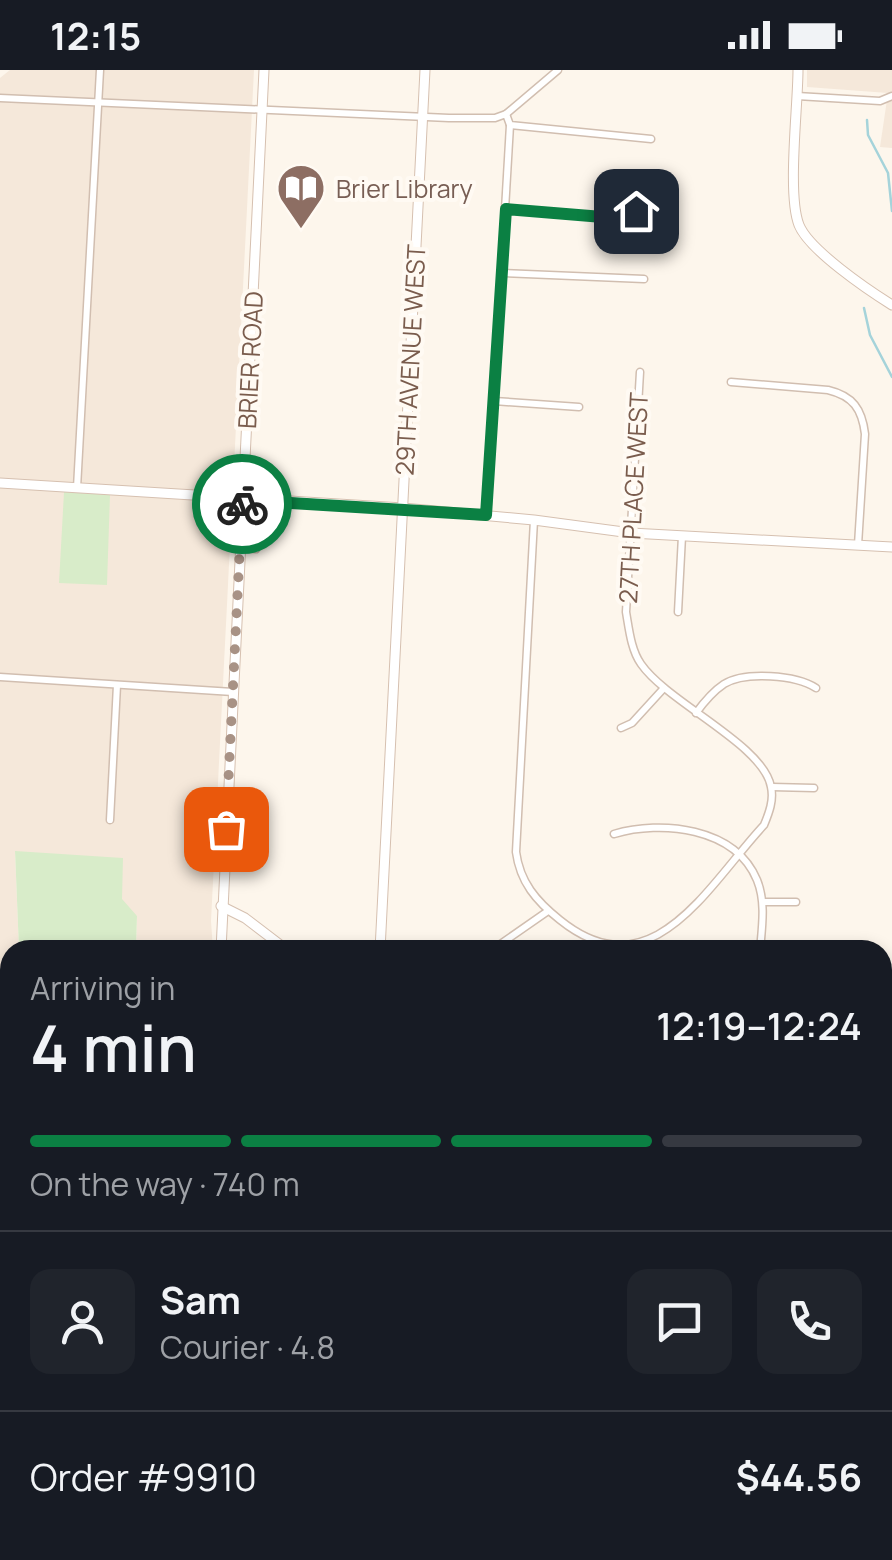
<!DOCTYPE html>
<meta charset="utf-8">
<style>
:root{--surface:#171b24;--page:#20242c;--text:#f1f3f6;--muted:#9ea1a6;--line:#363941;--accent:#0b8043}
body{margin:0;font-family:Manrope,sans-serif;background:var(--page);color:var(--text);height:100vh;display:flex;flex-direction:column;font-size:38px;white-space:nowrap}
*{box-sizing:border-box;margin:0}
p{font-size:32px;color:var(--muted)}
.icon{flex:none;width:55px;height:55px;fill:none;stroke:currentColor;stroke-width:2;stroke-linecap:round;stroke-linejoin:round}
.map{position:relative;flex:1;overflow:hidden}
.drawer{position:absolute;left:0px;top:870px;width:892px;height:620px;display:flex;flex-direction:column;background:var(--surface);border-radius:30px 30px 0 0;box-shadow:0 5px 15px #0003}
.drawer>*{flex:none}
.pin{position:absolute;display:grid;place-items:center;width:85px;height:85px;color:#fff;margin:-42px;border-radius:20px;box-shadow:0 5px 15px #0006}
.courier{position:absolute;display:grid;place-items:center;width:100px;height:100px;margin:-50px;border:8px solid #0b8043;border-radius:50%;background:#fff;color:#222;box-shadow:0 2px 12px #0007}
.overview em{font-style:normal;font-weight:600}
.overview div{display:flex;flex-direction:column-reverse}
.overview{display:flex;align-items:center;justify-content:space-between;height:170px;padding:0 30px}
h1{font-size:65px;font-weight:600;line-height:75px}
.bar{display:grid;grid-template-columns:repeat(4,1fr);gap:15px 10px;align-content:center;height:120px;padding:0 30px}
.bar i{height:12px;border-radius:8px;background:var(--line)}
.bar .current{background:var(--accent)}
.bar p{grid-column:span 4}
.line{display:flex;align-items:center;gap:25px;padding:0 30px;border-top:2px solid var(--line)}
.line div{flex:1}
.round{display:grid;place-items:center;flex:none;width:105px;height:105px;border-radius:20px;background:var(--page)}
.status{display:flex;justify-content:space-between;align-items:center;height:70px;padding:0 50px;background:var(--surface);direction:ltr}
.status svg{height:28px;fill:currentColor}
.map>svg:first-child{display:block}
.residential{fill:#f5e8da}
.green{fill:#d8ecc9}
.lines{fill:none;stroke-linecap:round;stroke-linejoin:round}
.stream{stroke:#a5d3da;stroke-width:2.5}
.street-casing{stroke:#d1beb0;stroke-width:9}
.secondary-casing{stroke:#d6c0b0;stroke-width:11}
.street{stroke:#fff;stroke-width:6}
.secondary{stroke:#fff;stroke-width:9}
.done{stroke:#a89285;stroke-width:10;stroke-dasharray:0 18}
.route{stroke:#0b8043;stroke-width:12}
.labels{text-anchor:middle;dominant-baseline:central;stroke-width:8;stroke-linejoin:round;paint-order:stroke}
.education-label{font-size:25px;fill:#785e54;stroke:#fffaf3;text-anchor:start}
.street-label{font-size:25px;fill:#7a5c4d;stroke:#fffaf3}
</style>
<div class="status"><b>12:15</b><svg viewBox="0 0 49 12"><path d="M0 12V9h3v3zM5 12V6h3v6zM10 12V3h3v9zM15 12V0h3v12zM26 1h20v11H26zM47 4h2v5h-2z"/></svg></div>
<div class="map">
<svg width="892" height="1490" viewBox="0 0 892 1490">
<rect width="100%" height="100%" fill="#fdf6ec"/>
<g class="residential">
<path d="M10,0H254L211,851L213,880H136L137,846L15,782L19,880H10V1166L0,1165V8Z"/>
<path d="M807,0H892V78L880,77L888,23L807,17Z"/>
<path d="M882,924L892,925V1490H522L521,1480H882Z"/>
<path d="M0,1169H10V1443L0,1436Z"/>
<path d="M29,1480H502L504,1490H22Z"/>
</g>
<g class="green">
<path d="M64,422L110,425L107,515L59,513Z"/>
<path d="M15,781L123,788L122,829L137,846L136,880H19Z"/>
</g>
<g class="lines">
<g class="stream">
<path d="M867,50L868,65L888,103L892,141"/>
<path d="M864,238L870,265L892,307"/>
</g>
<g class="street-casing">
<g id="street">
<path d="M797,26L880,31L892,26"/>
<path d="M0,28L449,48H495L506,44L510,55L651,69"/>
<path d="M506,44L558,0"/>
<path d="M506,139L627,149L636,141"/>
<path d="M503,203L644,209"/>
<path d="M731,312L828,320C853,326 862,339 865,364L858,475"/>
<path d="M494,331L579,337"/>
<path d="M77,418L100,0"/>
<path d="M487,445L510,55"/>
<path d="M534,450L516,782C520,812 536,831 560,850C652,924 708,815 764,755C769,743 774,730 771,717C764,675 668,633 641,594C631,580 629,559 626,542L640,302"/>
<path d="M241,460L260,467L256,479L241,478"/>
<path d="M678,542L682,466"/>
<path d="M0,607L233,622"/>
<path d="M696,643C704,632 712,622 724,614C745,601 796,605 816,618"/>
<path d="M621,658L632,653L664,618"/>
<path d="M772,717L814,718"/>
<path d="M110,750L117,615"/>
<path d="M614,764C661,750 735,757 757,810C766,832 762,857 760,880"/>
<path d="M763,832H796"/>
<path d="M492,880L548,841"/>
<path d="M0,967L10,973"/>
<path d="M882,987L892,988"/>
<path d="M882,1069L892,1074"/>
<path d="M882,1178H892"/>
<path d="M882,1233L892,1231"/>
<path d="M882,1335H892"/>
<path d="M882,1406L892,1404"/>
<path d="M214,1480L223,1490"/>
<path d="M799,1480L805,1490"/>
<path d="M513,1489L531,1490"/>
<path d="M269,1490L274,1480"/>
<path d="M351,1490L353,1483"/>
<path d="M426,1490L439,1480"/>
</g>
</g>
<g class="secondary-casing">
<g id="secondary">
<path d="M798,0C798,36 787,125 799,155C809,180 868,220 892,235"/>
<path d="M0,413L403,438L534,450L631,463L892,477"/>
<path d="M221,836L245,848L287,880"/>
<path d="M221,880L264,0"/>
<path d="M380,880L425,0"/>
<path d="M0,1371L10,1376"/>
<path d="M510,1480L513,1490"/>
<path d="M14,1490L20,1480"/>
</g>
</g>
<use href="#street" class="street"/>
<use href="#secondary" class="secondary"/>
</g>
<g class="lines">
<path class="done" d="M226,759L242,434"/>
<path class="route" d="M242,434V430L486,445L506,139L627,149L636,141"/>
</g>
<defs>
<g id="library-pin" transform="scale(2.5)"><path d="M0 17L-7.5 6A9.5 9.5 0 1 1 7.5 6Z" fill="#8d6e63" stroke="#fffaf3"/><path d="M-6-4Q-3-5.5-.7-3.5V5Q-3 3-6 4ZM6-4Q3-5.5 .7-3.5V5Q3 3 6 4Z" fill="#fff"/></g>
</defs>
<g fill-rule="evenodd">
<use href="#library-pin" x="301" y="118"/>
</g>
<g class="labels">
<g class="education-label">
<text x="336" y="118">Brier Library</text>
</g>
<g class="street-label">
<text transform="translate(250 290) rotate(-87)">BRIER ROAD</text>
<text transform="translate(410 290) rotate(-87)">29TH AVENUE WEST</text>
<text transform="translate(633 428) rotate(-87)">27TH PLACE WEST</text>
</g>
</g>
</svg>
<div class="pin" style="left:226px;top:759px;background:#ea580c"><svg class="icon" aria-label="bag" viewBox="0 0 24 24"><path d="M5 8h14l-1 12H6zM9 8a3 3 0 0 1 6 0"/></svg></div>
<div class="pin" style="left:636px;top:141px;background:#1f2937"><svg class="icon" aria-label="home" viewBox="0 0 24 24"><path d="M3 11l9-7 9 7M6 9v11h12V9"/></svg></div>
<div class="courier" style="left:242px;top:434px"><svg class="icon" aria-label="bike" viewBox="0 0 24 24"><circle cx="6" cy="16" r="4"/><circle cx="18" cy="16" r="4"/><path d="M6 16l4-8h5l3 8M10 8l3 8H6M13 5h3"/></svg></div>
<section class="drawer">
<div class="overview"><div><h1>4 min</h1><p>Arriving in</p></div><em>12:19–12:24</em></div>
<div class="bar"><i class="current"></i><i class="current"></i><i class="current"></i><i></i><p>On the way · 740 m</p></div>
<div class="line" style="height:180px"><a class="round"><svg class="icon" aria-label="person" viewBox="0 0 24 24"><circle cx="12" cy="8" r="4"/><path d="M4 21q1-7 8-7t8 7"/></svg></a><div><b>Sam</b><p>Courier · 4.8</p></div><a class="round"><svg class="icon" aria-label="chat" viewBox="0 0 24 24"><path d="M4 5h16v11H9l-5 4z"/></svg></a><a class="round"><svg class="icon" aria-label="phone" viewBox="0 0 24 24"><path d="M5 4h4l2 5-3 2q2 4 5 5l2-3 5 2v4C11 20 4 13 5 4z"/></svg></a></div>
<div class="line" style="height:130px"><div>Order #9910</div><b>$44.56</b></div>
</section>
</div>
